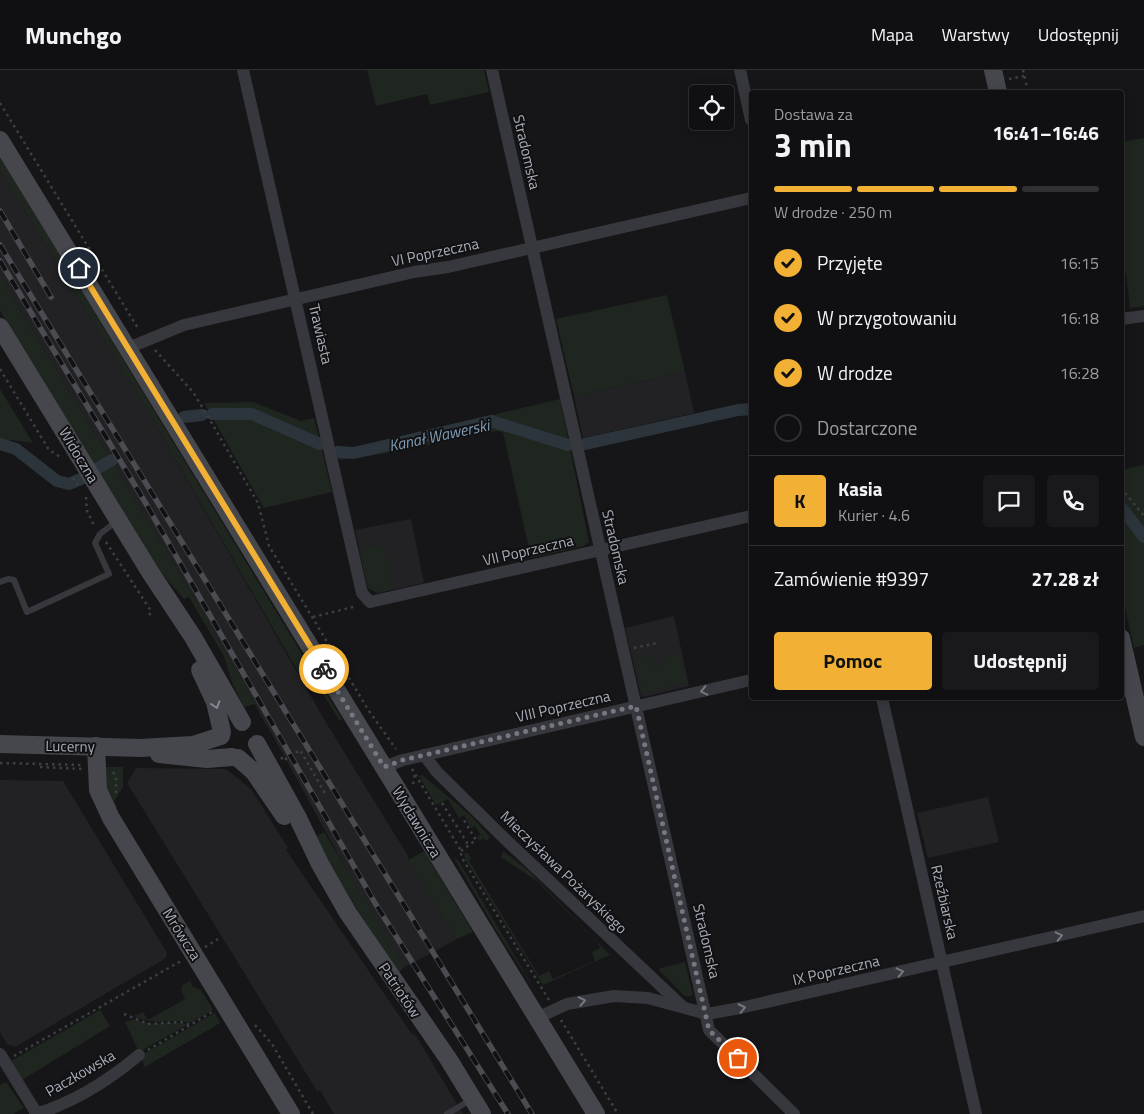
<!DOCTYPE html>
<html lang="pl">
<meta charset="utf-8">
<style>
:root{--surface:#101012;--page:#19191b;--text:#f1f3f6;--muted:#9c9d9f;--line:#303032;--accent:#f2b134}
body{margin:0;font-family:"Titillium Web",sans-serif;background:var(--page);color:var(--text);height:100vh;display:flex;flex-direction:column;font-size:19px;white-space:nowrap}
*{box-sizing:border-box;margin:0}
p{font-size:16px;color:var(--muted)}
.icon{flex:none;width:28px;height:28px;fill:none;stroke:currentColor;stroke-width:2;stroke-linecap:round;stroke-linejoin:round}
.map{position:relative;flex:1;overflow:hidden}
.details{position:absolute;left:749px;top:20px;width:375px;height:610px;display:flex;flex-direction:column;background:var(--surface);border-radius:5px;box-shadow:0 2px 12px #0003,0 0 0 1px var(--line)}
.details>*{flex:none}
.tools{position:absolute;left:689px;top:15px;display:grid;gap:10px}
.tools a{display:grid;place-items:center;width:45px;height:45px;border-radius:5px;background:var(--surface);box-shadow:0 2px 12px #0003,0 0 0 1px var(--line);font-size:25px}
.pin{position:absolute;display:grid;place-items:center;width:42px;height:42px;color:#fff;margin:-21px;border:2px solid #fff;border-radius:50%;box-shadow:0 1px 5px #0007}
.courier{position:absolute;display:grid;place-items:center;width:50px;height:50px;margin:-25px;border:4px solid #f2b134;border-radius:50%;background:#fff;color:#222;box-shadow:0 1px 6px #0007}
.summary em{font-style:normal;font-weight:700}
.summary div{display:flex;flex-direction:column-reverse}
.summary{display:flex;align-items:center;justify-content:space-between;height:85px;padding:0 25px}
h1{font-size:32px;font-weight:700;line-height:38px}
.bar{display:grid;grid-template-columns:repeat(4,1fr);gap:8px 5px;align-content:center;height:60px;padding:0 25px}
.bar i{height:6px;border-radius:4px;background:var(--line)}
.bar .on{background:var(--accent)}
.bar p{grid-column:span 4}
.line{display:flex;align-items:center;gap:12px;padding:0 25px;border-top:1px solid var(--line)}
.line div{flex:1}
.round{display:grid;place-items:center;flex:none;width:52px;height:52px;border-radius:5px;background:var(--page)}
ol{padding:0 25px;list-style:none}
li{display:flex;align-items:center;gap:15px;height:55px}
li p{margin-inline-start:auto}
li .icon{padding:5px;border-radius:50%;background:var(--accent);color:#111;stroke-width:4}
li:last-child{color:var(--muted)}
li i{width:28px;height:28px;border:2px solid var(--line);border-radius:50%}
.button{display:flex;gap:10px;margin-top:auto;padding:10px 25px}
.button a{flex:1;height:58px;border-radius:5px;background:var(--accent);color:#111;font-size:20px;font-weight:700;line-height:58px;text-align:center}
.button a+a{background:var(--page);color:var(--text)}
header{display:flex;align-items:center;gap:30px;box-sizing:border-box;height:70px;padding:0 25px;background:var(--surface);border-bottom:1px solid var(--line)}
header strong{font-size:24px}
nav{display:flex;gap:28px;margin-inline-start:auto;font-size:18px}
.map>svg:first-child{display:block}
.built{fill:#222225}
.green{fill:#1e261f}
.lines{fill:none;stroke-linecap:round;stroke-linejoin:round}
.canal{stroke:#2c353c;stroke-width:12}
.path{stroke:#3d3f44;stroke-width:2.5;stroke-dasharray:2.5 4;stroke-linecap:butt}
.lane{stroke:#37383d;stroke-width:6}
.street{stroke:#37383d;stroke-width:12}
.secondary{stroke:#45474d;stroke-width:18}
.rail-casing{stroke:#4a4c52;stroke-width:5.5}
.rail{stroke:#111113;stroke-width:4;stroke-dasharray:11;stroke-linecap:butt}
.oneway{stroke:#757881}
.oneway2{stroke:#858993}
.done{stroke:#757880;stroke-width:5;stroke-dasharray:0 9}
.route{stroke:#f2b134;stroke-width:6}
.labels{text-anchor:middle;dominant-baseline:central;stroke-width:4;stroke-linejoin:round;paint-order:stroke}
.street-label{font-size:15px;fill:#a8adb8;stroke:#111113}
.water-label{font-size:16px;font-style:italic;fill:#7f9bb3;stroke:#111113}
</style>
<header>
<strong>Munchgo</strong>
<nav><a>Mapa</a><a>Warstwy</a><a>Udostępnij</a></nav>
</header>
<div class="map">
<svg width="1144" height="1044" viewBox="0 0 1144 1044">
<rect width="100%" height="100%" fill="#161618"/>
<g class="built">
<path d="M0,100L150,345L325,651L408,786L409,790L457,869L405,897L361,826L278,675L174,494L0,206Z"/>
<path d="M685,302L694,343L583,368L574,326Z"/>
<path d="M411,449L424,513L378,523L368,518L355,460Z"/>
<path d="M674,546L689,616L644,627L641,626L625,558Z"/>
<path d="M136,698L226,699L251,719L288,778L286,780L411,963L416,966L463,1044H334L320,1020L317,1021L127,713Z"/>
<path d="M0,710L63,711L167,883L166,888L15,977L7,974L0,962Z"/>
<path d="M988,727L999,772L928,788L917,743Z"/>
</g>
<g class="green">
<path d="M367,0H484L489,22L430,35L427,24L376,36Z"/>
<path d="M1144,68V236L1130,238L1126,203L1121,188V72Z"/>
<path d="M0,87L308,594L342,649L340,651L315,612L307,617L150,345L0,100Z"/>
<path d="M0,206L174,494L255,634L244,637L233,615L224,586L189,527L184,529L158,499L0,241Z"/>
<path d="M667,225L685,302L574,326L556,249Z"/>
<path d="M0,319L33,373L11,370L0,378Z"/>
<path d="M560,329L589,472L584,476L531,488L503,362L496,361L396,382L339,390L336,375L347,378L364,375Z"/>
<path d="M253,332L301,351L314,348L332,422L264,438L204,333Z"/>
<path d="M736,336H751V345L736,346L586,380L583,368Z"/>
<path d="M1144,395V575L1134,578L1121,519V400Z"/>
<path d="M383,474L394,519L378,523L368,518L359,480Z"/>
<path d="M653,584L656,596L666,593L665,588L680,584L686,613L643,623L635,588Z"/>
<path d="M105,697H123V717L114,731L117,737L113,739L105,719Z"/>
<path d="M422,705L470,745L490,767L487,771L483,768L480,771L477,767L481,765L475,756L471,758L464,745L459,748L448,729L436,735L419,706Z"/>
<path d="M324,762L405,897L399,902L360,844L314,768Z"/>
<path d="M424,781L473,862L457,869L408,790Z"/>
<path d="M503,781L529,801L610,885L543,915L465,789L464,783H468L471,789L469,791L539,906L549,901L553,909L595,891L592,882L600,878L597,872L537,811L501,787Z"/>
<path d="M454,788L458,790L538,925L496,860Z"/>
<path d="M685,892L693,925L686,927L658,899Z"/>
<path d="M190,911L193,917L201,920L213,940L190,953C169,947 157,957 134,946L143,942L148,950L185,929L181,920L183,915Z"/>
<path d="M100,940L110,956L22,1010L11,991Z"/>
<path d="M215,943L220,953L145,997L140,986Z"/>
<path d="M135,949C155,959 170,948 187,955L139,982L125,952Z"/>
<path d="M6,1012L24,1038L13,1044H0V1015Z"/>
</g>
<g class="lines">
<g class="canal">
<path d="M212,344H252L320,374"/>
<path d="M184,347L202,345"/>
<path d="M0,374L16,379L57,411L69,414L83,408"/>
<path d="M585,374L738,340L751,339"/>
<path d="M338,382L354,383L491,351L568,375"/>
<path d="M98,398L112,390"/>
<path d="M1121,437L1144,467"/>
</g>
<g class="path">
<path d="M1023,0L1028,22"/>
<path d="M1009,9L1024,6"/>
<path d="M0,33L139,260"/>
<path d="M155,280L193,322L207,345L258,433L269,476L369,641L396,679"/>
<path d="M0,299L49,380L62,388"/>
<path d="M73,408L79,417"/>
<path d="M1121,418L1144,446"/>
<path d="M86,427L87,441L95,457"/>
<path d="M106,472L151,541L149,546"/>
<path d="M313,547L357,536"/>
<path d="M634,578L657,573"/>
<path d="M281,689L284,686L286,689L300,680L326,725"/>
<path d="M0,693L83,695"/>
<path d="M40,697L83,699"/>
<path d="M412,699L460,779L462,788L549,930"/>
<path d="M113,702L116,707V723"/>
<path d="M413,714L415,704"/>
<path d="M442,733L469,776"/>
<path d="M461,781L476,770L462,747"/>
<path d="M205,877L218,869"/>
<path d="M124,944L148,954L181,952L190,955"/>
<path d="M561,950L618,1044"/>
<path d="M255,955L272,974L313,1044"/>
<path d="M148,980L212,942"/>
<path d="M14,986L181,891"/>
</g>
<g class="lane">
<path d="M0,512L8,509L14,510L27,542L109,504L95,473L100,464L118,450"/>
<path d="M447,1044L472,1029"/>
</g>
<g class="street">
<path d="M243,0L362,523L370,532L751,446"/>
<path d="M492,0L709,960L794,1044"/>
<path d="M740,0L751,50"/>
<path d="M1121,249L1144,246"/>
<path d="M128,278L184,255L414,202L448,197L751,128"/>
<path d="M882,628L976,1044"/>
<path d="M424,685L437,702L504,768L682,936"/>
<path d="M384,697L403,690L751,610"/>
<path d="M537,948L567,934L614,926L648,928L707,944L740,938L1144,846"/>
<path d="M0,984L37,1044"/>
<path d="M35,1044C73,1033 109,1010 139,985"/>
</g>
<g class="secondary">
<path d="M993,0L998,22"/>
<path d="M0,70L596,1044"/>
<path d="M0,257L150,502L193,567L242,652"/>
<path d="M1121,568L1144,667"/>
<path d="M200,600L215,632L222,662"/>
<path d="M0,674L140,678L193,675L221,666"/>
<path d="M257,674L297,746L320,794L348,843L449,990L482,1044"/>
<path d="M96,676L98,720L111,748L291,1044"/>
<path d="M159,684L207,689L232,687"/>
<path d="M238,688L254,702L284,746"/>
</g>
<g class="rail-casing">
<g id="rail">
<path d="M0,141L51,227"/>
<path d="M0,175L532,1044"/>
<path d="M0,191L145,432L375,833L508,1044"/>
</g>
</g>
<use href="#rail" class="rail"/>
</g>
<defs><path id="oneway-chevron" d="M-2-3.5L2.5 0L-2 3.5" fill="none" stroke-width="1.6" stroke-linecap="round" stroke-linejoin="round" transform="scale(1.25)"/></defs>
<g class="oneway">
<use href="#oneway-chevron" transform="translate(704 621) rotate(167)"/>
<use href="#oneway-chevron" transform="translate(1059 866) rotate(-13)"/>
<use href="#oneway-chevron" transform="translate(900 902) rotate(-13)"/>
<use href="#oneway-chevron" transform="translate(582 931) rotate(-11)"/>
<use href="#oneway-chevron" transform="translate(742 938) rotate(-12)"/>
</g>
<use class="oneway2" href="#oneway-chevron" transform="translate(216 635) rotate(72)"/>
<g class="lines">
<path class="done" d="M324,599L384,697L403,690L636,636L709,960L738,988"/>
<path class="route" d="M79,198L324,599"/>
</g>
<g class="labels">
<g class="street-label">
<text transform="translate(527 82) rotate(77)">Stradomska</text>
<text transform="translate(435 182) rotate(-12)">VI Poprzeczna</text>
<text transform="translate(321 264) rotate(77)">Trawiasta</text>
<text transform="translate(79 385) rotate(59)">Widoczna</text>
<text transform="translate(616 477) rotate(77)">Stradomska</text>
<text transform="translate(528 480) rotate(-13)">VII Poprzeczna</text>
<text transform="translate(563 636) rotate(-13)">VIII Poprzeczna</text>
<text transform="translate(70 676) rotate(1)">Lucerny</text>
<text transform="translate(417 752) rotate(59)">Wydawnicza</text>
<text transform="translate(564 802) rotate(44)">Mieczysława Pożaryskiego</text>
<text transform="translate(945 832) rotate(77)">Rzeźbiarska</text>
<text transform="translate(182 864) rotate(58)">Mrówcza</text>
<text transform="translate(707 871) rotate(77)">Stradomska</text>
<text transform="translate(836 900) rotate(-13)">IX Poprzeczna</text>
<text transform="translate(400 920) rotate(56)">Patriotów</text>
<text transform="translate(80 1003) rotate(-30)">Paczkowska</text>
</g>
<g class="water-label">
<text transform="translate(439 365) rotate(-12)">Kanał Wawerski</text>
</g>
</g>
</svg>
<div class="tools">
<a><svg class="icon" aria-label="locate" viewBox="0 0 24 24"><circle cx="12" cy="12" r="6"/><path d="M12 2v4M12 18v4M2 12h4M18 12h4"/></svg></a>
</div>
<div class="pin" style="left:738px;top:988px;background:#ea580c"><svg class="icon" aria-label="bag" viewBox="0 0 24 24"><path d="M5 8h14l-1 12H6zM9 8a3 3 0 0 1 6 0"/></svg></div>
<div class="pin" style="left:79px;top:198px;background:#1f2937"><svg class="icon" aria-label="home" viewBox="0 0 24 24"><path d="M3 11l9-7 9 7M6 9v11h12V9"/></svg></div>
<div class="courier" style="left:324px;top:599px"><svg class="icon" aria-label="bike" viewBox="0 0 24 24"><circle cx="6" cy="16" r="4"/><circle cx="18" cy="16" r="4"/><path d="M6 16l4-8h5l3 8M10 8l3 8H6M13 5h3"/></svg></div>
<section class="details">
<div class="summary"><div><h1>3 min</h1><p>Dostawa za</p></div><em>16:41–16:46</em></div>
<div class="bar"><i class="on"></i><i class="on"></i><i class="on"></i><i></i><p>W drodze · 250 m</p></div>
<ol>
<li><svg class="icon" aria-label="check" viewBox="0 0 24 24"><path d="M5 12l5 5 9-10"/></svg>Przyjęte<p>16:15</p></li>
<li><svg class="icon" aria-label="check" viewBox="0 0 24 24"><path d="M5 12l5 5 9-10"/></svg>W przygotowaniu<p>16:18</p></li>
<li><svg class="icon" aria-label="check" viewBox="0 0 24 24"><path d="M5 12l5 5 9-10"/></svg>W drodze<p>16:28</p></li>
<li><i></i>Dostarczone</li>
</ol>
<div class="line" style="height:90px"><b class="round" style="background:var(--accent);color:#111">K</b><div><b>Kasia</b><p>Kurier · 4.6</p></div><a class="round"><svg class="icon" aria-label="chat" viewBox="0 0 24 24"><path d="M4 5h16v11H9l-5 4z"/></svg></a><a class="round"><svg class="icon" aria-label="phone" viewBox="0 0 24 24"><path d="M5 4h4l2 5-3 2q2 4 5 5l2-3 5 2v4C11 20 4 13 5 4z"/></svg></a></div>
<div class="line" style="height:65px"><div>Zamówienie #9397</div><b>27.28 zł</b></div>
<div class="button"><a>Pomoc</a><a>Udostępnij</a></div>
</section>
</div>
